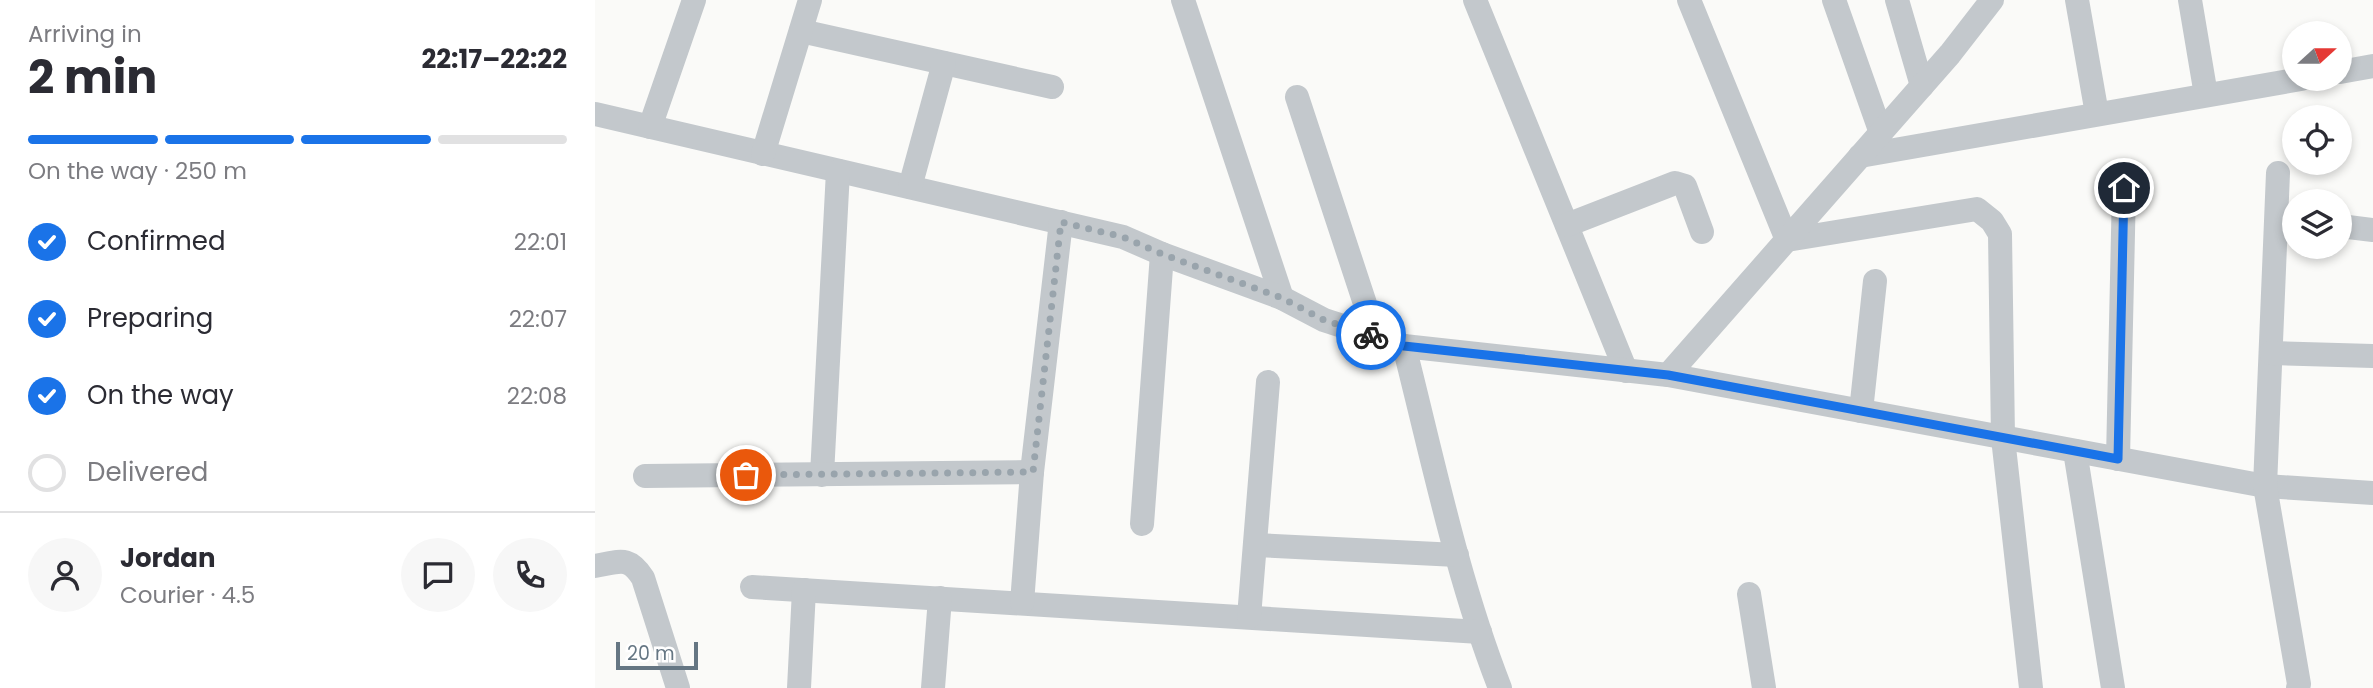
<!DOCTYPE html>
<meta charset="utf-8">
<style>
:root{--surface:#fff;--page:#f7f7f7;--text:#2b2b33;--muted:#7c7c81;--line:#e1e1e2;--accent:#1a73e8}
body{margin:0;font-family:Poppins,sans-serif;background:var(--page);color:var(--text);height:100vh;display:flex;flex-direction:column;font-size:26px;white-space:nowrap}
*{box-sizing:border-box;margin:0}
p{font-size:23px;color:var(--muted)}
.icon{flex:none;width:38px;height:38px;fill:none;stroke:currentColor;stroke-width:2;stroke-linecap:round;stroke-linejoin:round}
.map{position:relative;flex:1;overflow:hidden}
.drawer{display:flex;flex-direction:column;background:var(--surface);width:595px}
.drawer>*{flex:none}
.needle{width:46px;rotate:69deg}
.buttons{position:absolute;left:1687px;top:21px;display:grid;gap:14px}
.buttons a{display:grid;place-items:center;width:70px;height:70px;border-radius:50%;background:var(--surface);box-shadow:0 4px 10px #0003;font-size:35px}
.scale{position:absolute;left:21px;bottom:18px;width:82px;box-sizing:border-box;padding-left:7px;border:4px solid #657683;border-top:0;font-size:19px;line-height:24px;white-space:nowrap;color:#657683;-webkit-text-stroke:5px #fff;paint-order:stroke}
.pin{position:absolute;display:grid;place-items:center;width:60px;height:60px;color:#fff;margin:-30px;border:4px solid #fff;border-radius:50%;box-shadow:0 2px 7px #0007}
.courier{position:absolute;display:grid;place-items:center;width:70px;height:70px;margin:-35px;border:5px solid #1a73e8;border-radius:50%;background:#fff;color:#222;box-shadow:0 2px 9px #0007}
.overview em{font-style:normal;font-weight:700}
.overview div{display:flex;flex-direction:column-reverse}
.overview{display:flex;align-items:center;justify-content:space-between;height:119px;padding:0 28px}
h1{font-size:46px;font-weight:700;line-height:52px}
.bar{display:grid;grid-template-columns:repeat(4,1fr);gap:10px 7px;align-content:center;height:84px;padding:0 28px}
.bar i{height:9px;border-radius:5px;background:var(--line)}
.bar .active{background:var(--accent)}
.bar p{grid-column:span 4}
.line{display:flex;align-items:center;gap:18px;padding:0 28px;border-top:2px solid var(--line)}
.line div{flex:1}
.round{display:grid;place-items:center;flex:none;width:74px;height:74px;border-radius:37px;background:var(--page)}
ol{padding:0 28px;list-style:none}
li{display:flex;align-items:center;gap:21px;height:77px}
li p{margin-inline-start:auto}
li .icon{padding:7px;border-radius:50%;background:var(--accent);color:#fff;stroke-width:4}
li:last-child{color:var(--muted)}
li i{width:38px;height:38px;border:4px solid var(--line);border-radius:50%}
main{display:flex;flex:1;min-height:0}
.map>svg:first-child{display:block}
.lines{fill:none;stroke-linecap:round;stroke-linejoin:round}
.street{stroke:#c3c8cc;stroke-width:24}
.done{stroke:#99a4ac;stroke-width:7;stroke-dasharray:0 12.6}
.route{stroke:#1a73e8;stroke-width:9}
</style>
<main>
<section class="drawer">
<div class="overview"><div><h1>2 min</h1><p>Arriving in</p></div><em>22:17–22:22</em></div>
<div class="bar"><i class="active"></i><i class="active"></i><i class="active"></i><i></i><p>On the way · 250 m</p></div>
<ol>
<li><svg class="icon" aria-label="check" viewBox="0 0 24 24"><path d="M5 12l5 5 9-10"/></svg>Confirmed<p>22:01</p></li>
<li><svg class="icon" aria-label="check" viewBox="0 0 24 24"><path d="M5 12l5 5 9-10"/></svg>Preparing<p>22:07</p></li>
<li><svg class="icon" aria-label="check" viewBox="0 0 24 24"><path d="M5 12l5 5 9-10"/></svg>On the way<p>22:08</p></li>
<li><i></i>Delivered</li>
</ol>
<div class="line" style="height:126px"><a class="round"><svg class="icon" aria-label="person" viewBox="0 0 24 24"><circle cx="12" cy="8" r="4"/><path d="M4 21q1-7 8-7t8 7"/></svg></a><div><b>Jordan</b><p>Courier · 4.5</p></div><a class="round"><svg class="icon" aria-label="chat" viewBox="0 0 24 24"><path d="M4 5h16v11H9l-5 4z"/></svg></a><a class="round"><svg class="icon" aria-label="phone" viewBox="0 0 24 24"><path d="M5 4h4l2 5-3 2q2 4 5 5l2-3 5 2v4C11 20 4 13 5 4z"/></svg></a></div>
</section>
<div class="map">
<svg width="1778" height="688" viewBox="0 0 1778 688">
<rect width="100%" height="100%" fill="#fafaf8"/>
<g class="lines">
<g class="street">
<path d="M588,0L687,298"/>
<path d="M880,0L1031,371"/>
<path d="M1094,0L1192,240L1382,209L1397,221L1405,234L1408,438L1436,688"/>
<path d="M1239,0L1286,133"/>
<path d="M1302,0L1327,86"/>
<path d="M1482,0L1502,114"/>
<path d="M1595,0L1611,95"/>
<path d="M206,31L457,87"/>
<path d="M1745,72L1778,66"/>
<path d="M702,97L781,337"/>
<path d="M0,114L528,237L567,254L687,298L729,320L809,346L1073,375L1670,486L1778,493"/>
<path d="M55,127L99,0"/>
<path d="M168,154L215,0"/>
<path d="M1265,156L1706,79"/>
<path d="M1683,173L1670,486L1704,684L1703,688"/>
<path d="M315,187L349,63"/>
<path d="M972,225L1080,183L1090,186L1107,232"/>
<path d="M1745,226L1778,230"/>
<path d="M809,346C838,460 862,578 905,688"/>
<path d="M1676,353L1778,356"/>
<path d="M1073,375L1355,54L1397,0"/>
<path d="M1266,411L1280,281"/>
<path d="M1480,451L1518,688"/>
<path d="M1523,459L1529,188"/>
<path d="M227,475L243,171"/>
<path d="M50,476L437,472"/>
<path d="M547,524L567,254"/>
<path d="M660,545L862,555"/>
<path d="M0,566C25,562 33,555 48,578L83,688"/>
<path d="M157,587L885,632"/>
<path d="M1154,594L1169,688"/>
<path d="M427,603L437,472L466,222"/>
<path d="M654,617L673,382"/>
<path d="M204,688L209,590"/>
<path d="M338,688L345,598"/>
</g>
</g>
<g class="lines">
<path class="done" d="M151,475L438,472L466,222L528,237L567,254L687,298L729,320L776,335"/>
<path class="route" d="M776,335L809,346L1073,375L1523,459L1529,188"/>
</g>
</svg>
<div class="buttons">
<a><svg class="needle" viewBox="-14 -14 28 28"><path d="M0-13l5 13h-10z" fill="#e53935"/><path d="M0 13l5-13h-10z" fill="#7c7c81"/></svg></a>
<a><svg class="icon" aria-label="locate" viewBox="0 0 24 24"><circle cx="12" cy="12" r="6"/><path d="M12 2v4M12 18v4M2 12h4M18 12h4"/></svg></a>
<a><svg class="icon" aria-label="layers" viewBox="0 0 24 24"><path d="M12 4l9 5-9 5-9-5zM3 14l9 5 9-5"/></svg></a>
</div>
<div class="scale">20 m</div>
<div class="pin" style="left:151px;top:475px;background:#ea580c"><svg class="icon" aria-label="bag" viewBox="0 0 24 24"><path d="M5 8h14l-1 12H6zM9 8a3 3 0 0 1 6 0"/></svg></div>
<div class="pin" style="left:1529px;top:188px;background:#1f2937"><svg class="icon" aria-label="home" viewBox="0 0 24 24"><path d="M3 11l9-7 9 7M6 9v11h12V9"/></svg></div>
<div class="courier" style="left:776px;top:335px"><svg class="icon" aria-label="bike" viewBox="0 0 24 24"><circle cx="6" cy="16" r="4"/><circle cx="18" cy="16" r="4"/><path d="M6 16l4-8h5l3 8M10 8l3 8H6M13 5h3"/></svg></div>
</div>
</main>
